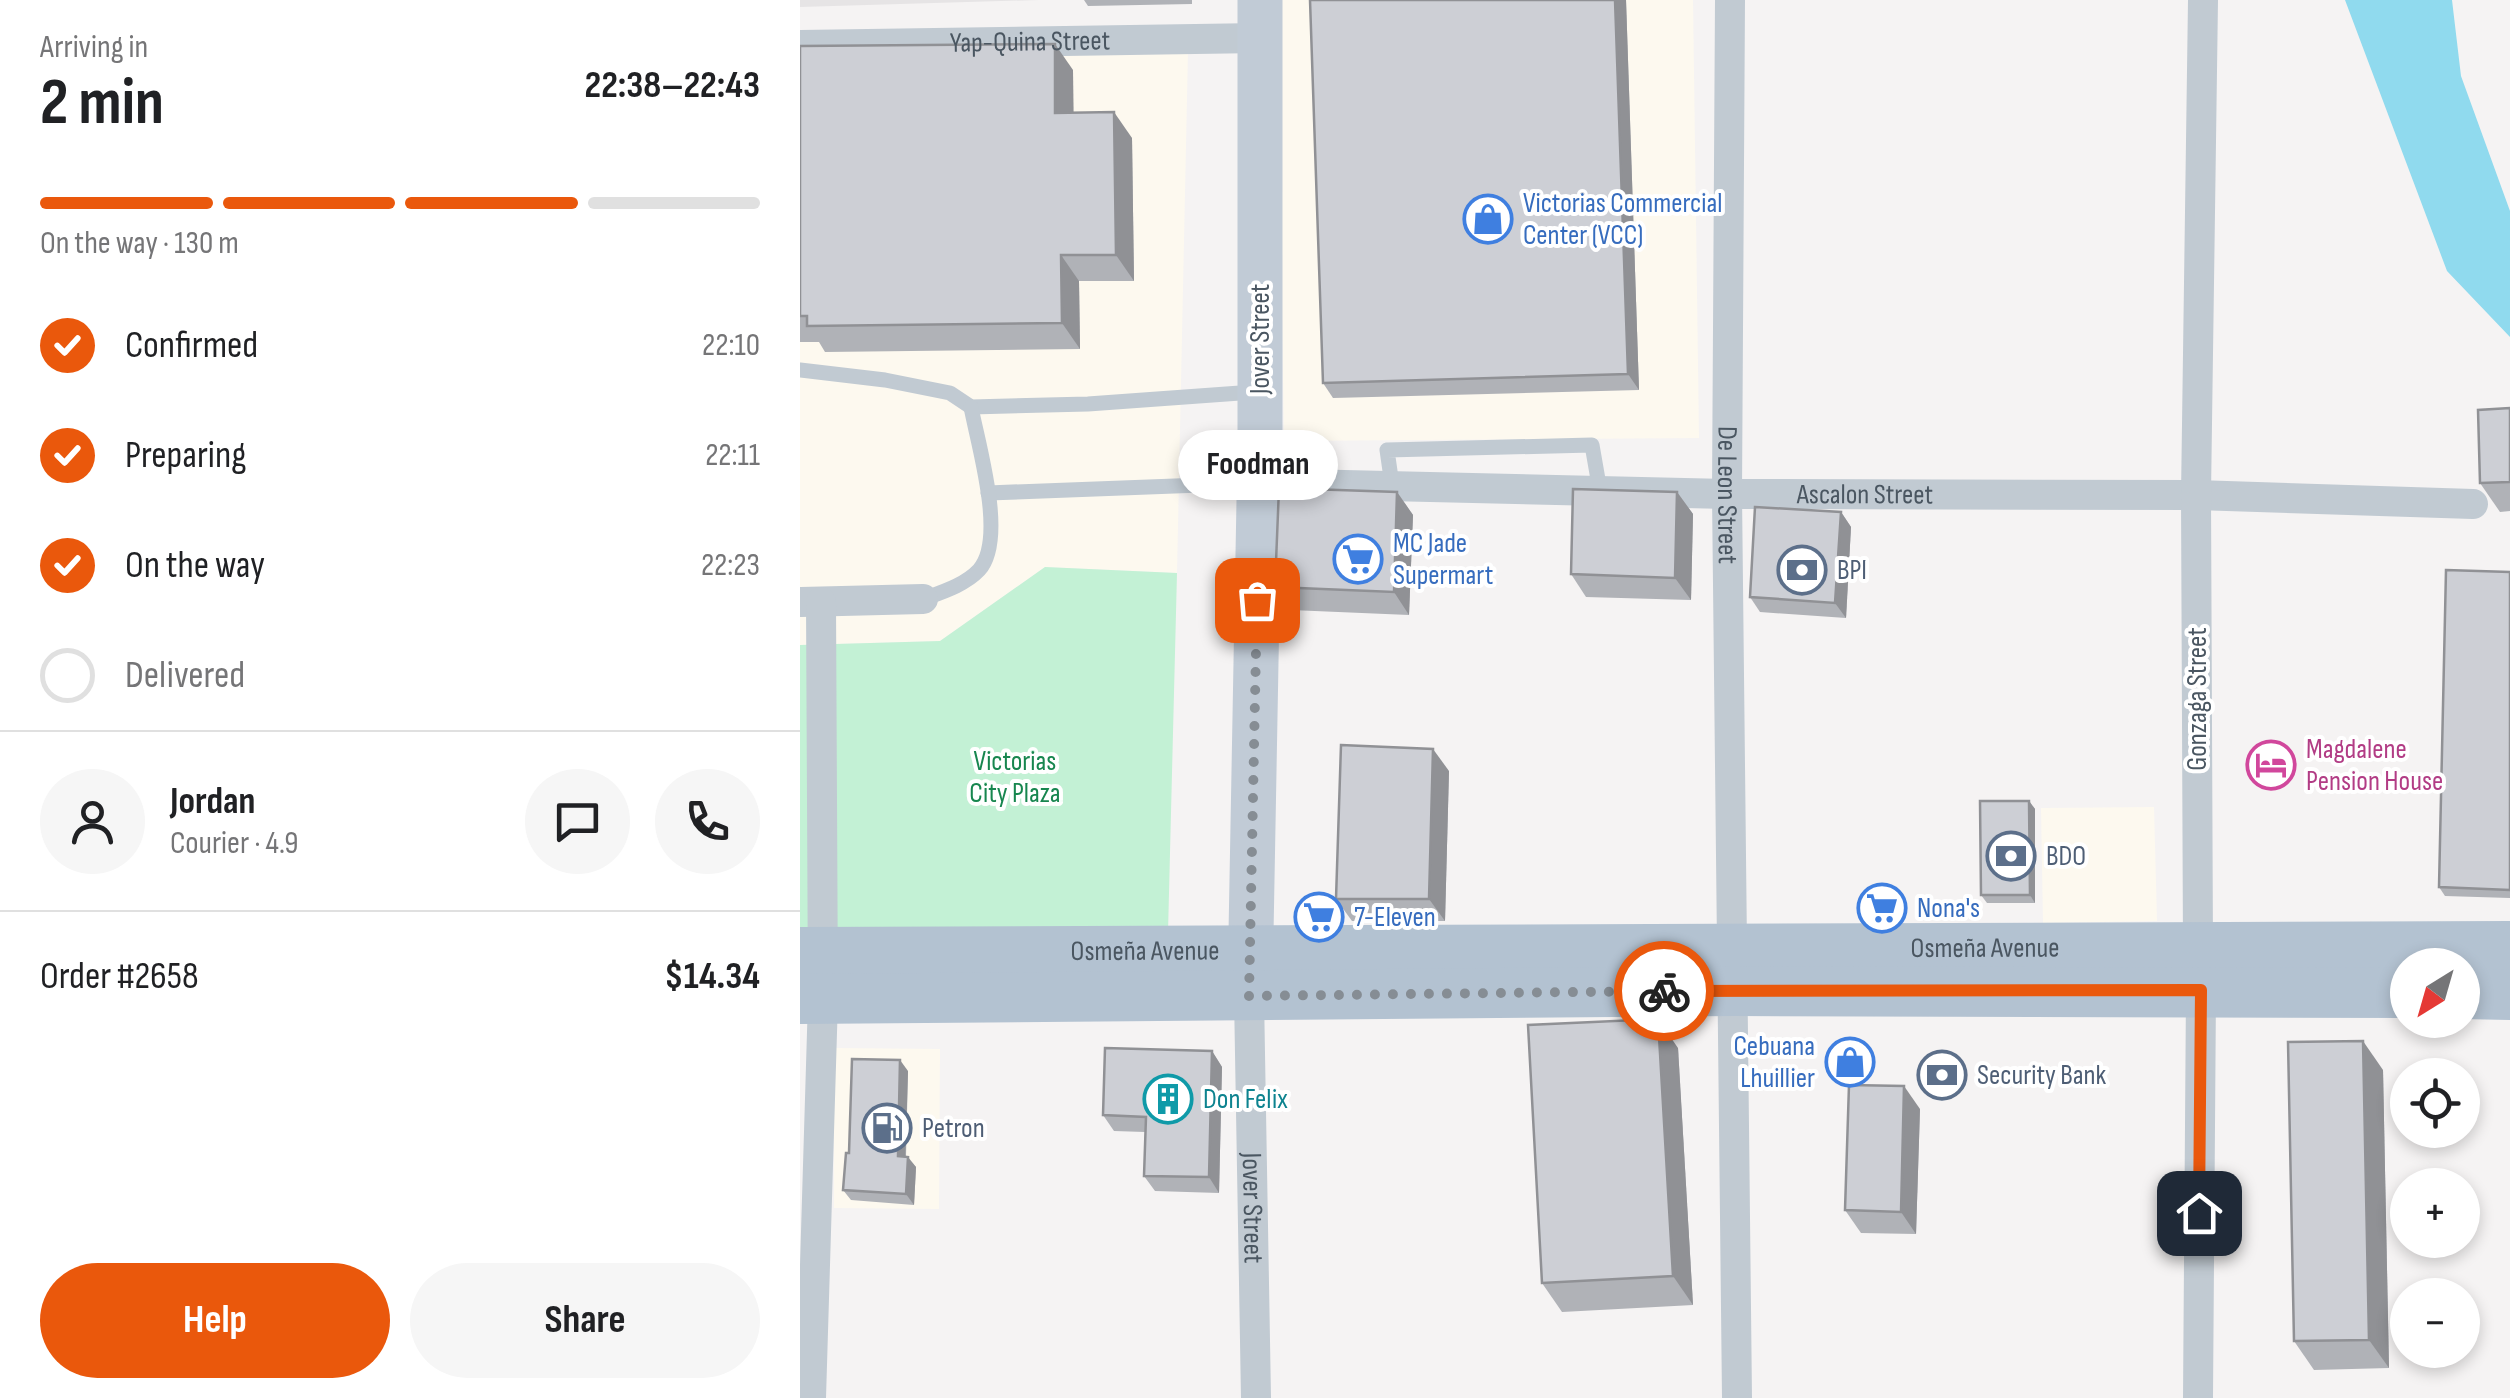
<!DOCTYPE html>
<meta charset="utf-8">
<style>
:root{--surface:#fff;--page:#f6f6f6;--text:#202124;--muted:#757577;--line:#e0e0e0;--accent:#ea580c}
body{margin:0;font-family:"Sofia Sans Condensed",sans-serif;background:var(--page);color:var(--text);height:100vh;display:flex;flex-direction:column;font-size:38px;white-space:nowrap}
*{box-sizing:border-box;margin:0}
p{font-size:32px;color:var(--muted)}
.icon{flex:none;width:55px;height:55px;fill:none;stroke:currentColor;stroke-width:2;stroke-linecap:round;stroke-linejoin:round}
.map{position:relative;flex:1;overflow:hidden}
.side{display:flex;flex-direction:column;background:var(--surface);width:800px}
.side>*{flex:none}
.needle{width:65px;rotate:217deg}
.fabs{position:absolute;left:1590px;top:948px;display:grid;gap:20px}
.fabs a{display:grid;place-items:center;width:90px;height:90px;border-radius:50%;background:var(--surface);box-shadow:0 5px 15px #0003;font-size:50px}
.pin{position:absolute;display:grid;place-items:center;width:85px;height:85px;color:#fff;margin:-42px;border-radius:20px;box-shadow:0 5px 15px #0006}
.courier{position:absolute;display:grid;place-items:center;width:100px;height:100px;margin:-50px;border:8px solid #ea580c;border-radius:50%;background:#fff;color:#222;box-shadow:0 2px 12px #0007}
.bubble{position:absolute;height:70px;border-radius:35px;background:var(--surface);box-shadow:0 5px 15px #0003;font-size:32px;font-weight:700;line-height:70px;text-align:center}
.summary em{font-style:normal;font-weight:700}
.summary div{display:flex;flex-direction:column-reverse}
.summary{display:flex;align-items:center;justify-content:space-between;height:170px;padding:0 40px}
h1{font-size:65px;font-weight:700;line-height:75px}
.bar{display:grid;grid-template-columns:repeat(4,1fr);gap:15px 10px;align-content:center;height:120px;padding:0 40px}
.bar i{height:12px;border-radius:8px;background:var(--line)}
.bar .on{background:var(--accent)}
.bar p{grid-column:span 4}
.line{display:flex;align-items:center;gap:25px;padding:0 40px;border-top:2px solid var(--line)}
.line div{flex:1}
.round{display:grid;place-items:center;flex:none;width:105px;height:105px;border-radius:52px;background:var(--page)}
ol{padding:0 40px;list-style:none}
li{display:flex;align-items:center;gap:30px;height:110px}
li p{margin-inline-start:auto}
li .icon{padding:10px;border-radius:50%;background:var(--accent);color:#fff;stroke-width:4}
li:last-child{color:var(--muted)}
li i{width:55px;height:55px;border:5px solid var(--line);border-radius:50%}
.primary-button{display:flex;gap:20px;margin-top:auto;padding:20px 40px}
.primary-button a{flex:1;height:115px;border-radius:60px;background:var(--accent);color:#fff;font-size:40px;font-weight:700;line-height:115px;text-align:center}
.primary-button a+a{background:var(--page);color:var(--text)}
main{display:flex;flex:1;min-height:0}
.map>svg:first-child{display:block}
.commercial{fill:#fdf9ef}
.education{fill:#e6e4e5}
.green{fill:#c3f1d5}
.water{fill:#90daee}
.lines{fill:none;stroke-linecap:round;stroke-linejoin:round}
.lane{stroke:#c1cad2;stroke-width:15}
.street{stroke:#c1cad2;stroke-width:30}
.secondary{stroke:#c1cbd6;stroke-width:45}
.primary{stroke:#b3c2d1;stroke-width:50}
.wall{fill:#b0b2b7}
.shaded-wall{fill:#909195}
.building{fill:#cdcfd5;stroke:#909195;stroke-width:2.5}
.done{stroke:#868d94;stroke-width:10;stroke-dasharray:0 18}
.route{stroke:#ea580c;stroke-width:12}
.labels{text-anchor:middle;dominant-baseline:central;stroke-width:8;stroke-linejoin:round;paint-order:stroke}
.street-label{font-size:28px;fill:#4a5661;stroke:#fff}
.shop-label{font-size:28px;fill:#366cbe;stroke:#fff;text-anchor:start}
.service-label{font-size:28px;fill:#4e5e75;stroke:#fff;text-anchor:start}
.hotel-label{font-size:28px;fill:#b23c85;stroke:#fff;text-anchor:start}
.park-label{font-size:28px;fill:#17864f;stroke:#fff}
.culture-label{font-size:28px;fill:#0d838f;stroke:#fff;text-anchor:start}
</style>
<main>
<section class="side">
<div class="summary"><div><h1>2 min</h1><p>Arriving in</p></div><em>22:38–22:43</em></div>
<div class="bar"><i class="on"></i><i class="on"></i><i class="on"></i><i></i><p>On the way · 130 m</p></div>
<ol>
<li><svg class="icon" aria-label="check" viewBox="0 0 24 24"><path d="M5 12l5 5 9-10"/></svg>Confirmed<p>22:10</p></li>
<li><svg class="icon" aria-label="check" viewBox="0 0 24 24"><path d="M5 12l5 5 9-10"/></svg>Preparing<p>22:11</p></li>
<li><svg class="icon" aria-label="check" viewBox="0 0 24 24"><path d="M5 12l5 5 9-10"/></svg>On the way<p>22:23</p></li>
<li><i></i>Delivered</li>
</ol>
<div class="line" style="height:180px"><a class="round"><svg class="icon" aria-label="person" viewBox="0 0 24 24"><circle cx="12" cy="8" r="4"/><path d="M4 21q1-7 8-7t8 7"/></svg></a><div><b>Jordan</b><p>Courier · 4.9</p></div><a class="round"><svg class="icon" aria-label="chat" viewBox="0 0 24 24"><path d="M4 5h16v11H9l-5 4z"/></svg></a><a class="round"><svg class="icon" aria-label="phone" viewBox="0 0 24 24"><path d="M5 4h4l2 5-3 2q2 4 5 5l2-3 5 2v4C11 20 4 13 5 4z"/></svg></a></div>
<div class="line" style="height:130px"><div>Order #2658</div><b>$14.34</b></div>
<div class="primary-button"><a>Help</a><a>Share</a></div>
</section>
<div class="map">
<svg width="1710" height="1398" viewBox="0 0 1710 1398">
<rect width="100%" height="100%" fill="#f5f3f3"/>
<g class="commercial">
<path d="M477,0H893L899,438L484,441Z"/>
<path d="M388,51L377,573L245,567L140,641L0,645V58Z"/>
<path d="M1354,807L1357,921L1243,923L1241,808Z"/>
<path d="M34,1048L140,1049L139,1209L34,1208Z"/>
</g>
<path class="education" d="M0,0H239L0,7Z"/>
<path class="green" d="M245,567L377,573L368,933L0,934V645L140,641Z"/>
<path class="water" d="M1545,0H1652L1661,76L1710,211V337L1647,271Z"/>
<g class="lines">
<g class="lane">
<path d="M0,370L85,380L150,393L171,407L288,404L454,392"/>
<path d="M592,485L587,450L792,445L800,491"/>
<path d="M188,493L454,483"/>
<path d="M123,599C142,592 165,585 179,570C207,539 178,445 171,407"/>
</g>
<g class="street">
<path id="s1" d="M930,0L927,494L937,1398"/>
<path id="s2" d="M0,45L460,38"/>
<path id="s3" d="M460,483L927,494L1396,495L1673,504"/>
<path d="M1,602L123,599"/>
<path id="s4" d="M449,996L456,1398"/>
<path d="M11,1398L23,999L21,602"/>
<path d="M1398,1398L1401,990L1398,948L1396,495L1403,0"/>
</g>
<path class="secondary" d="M450,988L460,446V0"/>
<g class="primary">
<path id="s5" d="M0,952L1710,946"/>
<path d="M1662,994L1710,995"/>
<path d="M0,999L934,991L1608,993"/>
</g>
</g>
<g class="wall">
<path d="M284,0H392V4L288,6Z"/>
<path d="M826,0L839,390L533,398L523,383Z"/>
<path d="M0,46L273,70V113L332,138L334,281H279L280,349L25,352L19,342H0Z"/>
<path d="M1710,408V511L1700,512L1680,483Z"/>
<path d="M597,492L613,515L609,615L491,610L475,587Z"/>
<path d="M877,492L893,514L891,600L786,597L771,574Z"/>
<path d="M1041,512L1051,527L1046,618L960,612L950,597Z"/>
<path d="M1710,572V898L1645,896L1639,887Z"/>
<path d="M649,771L645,921H552L536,899Z"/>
<path d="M1229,801L1235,809V903H1187L1181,895Z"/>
<path d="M878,1048L893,1305L762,1312L742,1283Z"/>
<path d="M412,1051L422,1067L419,1193L355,1191L344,1176L345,1132L314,1131L303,1115Z"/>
<path d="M1583,1070L1589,1368L1514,1370L1494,1341Z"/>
<path d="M108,1071L106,1157L116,1167L114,1205L51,1200L43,1190L49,1153Z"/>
<path d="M1120,1109L1116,1234L1061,1233L1045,1210Z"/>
</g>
<g class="shaded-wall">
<path d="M815,0H826L839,390L828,374Z"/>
<path d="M255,44L273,70L274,139L255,113Z"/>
<path d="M314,112L332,138L334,281L316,255Z"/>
<path d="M261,255L279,281L280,349L262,323Z"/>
<path d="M597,492L613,515L609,615L594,592Z"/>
<path d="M877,492L893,514L891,600L875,578Z"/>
<path d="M1041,512L1051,527L1046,618L1035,603Z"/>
<path d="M633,749L649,771L645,921L629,899Z"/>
<path d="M1229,801L1235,809V903L1230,895Z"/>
<path d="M858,1019L878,1048L893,1305L873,1276Z"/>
<path d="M1563,1041L1583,1070L1589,1368L1569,1340Z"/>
<path d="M412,1051L422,1067L419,1193L409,1177Z"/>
<path d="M100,1060L108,1071L105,1167L98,1156Z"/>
<path d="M1104,1086L1120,1109L1116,1234L1101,1212Z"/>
<path d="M108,1157L116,1167L114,1205L106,1194Z"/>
</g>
<g class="building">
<path d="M510,0H815L828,374L523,383Z"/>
<path d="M255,44V113L314,112L316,255H261L262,323L7,326V316H0V46Z"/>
<path d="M1710,408V482L1680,483L1678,410Z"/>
<path d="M479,488L597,492L594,592L475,587Z"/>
<path d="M773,489L877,492L875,578L771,574Z"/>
<path d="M955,507L1041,512L1035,603L950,597Z"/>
<path d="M1646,570L1710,572V890L1639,887Z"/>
<path d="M541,745L633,749L629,899H536Z"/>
<path d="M1180,801H1229L1230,895H1181Z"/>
<path d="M858,1019L873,1276L742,1283L728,1025Z"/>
<path d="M1563,1041L1569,1340L1494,1341L1488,1042Z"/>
<path d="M305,1048L412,1051L409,1177L344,1176L346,1117L303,1115Z"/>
<path d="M52,1059L100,1060L98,1156L108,1157L106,1194L43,1190L46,1153H49Z"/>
<path d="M1049,1085L1104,1086L1101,1212L1045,1210Z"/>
</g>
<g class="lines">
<path class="done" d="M457,600L449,996L864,991"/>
<path class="route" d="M864,991L1401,990L1399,1213"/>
</g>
<defs>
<g id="shop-ring" transform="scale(2.5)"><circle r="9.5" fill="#fff" stroke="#3f7fe0" stroke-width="1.5"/><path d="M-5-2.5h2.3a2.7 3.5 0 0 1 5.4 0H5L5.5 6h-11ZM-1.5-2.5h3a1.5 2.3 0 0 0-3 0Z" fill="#3f7fe0"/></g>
<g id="supermarket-ring" transform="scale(2.5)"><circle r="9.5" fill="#fff" stroke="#3f7fe0" stroke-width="1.5"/><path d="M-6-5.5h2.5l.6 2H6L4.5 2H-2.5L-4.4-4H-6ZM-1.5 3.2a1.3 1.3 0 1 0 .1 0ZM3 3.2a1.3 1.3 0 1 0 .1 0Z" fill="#3f7fe0"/></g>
<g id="bank-ring" transform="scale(2.5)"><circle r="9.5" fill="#fff" stroke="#5c6f8a" stroke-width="1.5"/><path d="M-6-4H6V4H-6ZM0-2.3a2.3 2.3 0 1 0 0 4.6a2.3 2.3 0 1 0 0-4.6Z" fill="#5c6f8a"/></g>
<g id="hotel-ring" transform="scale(2.5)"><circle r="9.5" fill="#fff" stroke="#d1479c" stroke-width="1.5"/><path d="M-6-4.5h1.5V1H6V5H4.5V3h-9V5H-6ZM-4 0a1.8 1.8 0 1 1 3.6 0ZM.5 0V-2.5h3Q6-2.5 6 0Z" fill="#d1479c"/></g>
<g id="building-ring" transform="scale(2.5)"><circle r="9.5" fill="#fff" stroke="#0f9aa8" stroke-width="1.5"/><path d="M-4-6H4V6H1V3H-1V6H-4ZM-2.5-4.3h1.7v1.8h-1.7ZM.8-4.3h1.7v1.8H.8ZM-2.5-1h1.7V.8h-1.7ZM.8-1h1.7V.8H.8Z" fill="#0f9aa8"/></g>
<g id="fuel-ring" transform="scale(2.5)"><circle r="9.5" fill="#fff" stroke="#5c6f8a" stroke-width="1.5"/><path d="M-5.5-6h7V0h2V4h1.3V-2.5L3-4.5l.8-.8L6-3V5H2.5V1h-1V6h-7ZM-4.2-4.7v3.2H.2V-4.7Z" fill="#5c6f8a"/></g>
</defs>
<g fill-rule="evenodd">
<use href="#shop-ring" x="688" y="219"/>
<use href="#supermarket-ring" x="558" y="559"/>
<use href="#bank-ring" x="1002" y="570"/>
<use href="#hotel-ring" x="1471" y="765"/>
<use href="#bank-ring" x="1211" y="856"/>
<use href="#supermarket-ring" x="1082" y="908"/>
<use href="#supermarket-ring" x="519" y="917"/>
<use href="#shop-ring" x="1050" y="1062"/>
<use href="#bank-ring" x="1142" y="1075"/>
<use href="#building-ring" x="368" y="1099"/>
<use href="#fuel-ring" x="87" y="1128"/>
</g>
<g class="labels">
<g class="street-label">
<text stroke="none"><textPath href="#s2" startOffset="230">Yap-Quina Street</textPath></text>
<text transform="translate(460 339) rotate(-90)">Jover Street</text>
<text stroke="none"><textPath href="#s1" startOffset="495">De Leon Street</textPath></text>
<text stroke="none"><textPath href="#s3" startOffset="605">Ascalon Street</textPath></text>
<text transform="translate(1397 699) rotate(-90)">Gonzaga Street</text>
<text stroke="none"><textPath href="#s5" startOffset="1185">Osmeña Avenue</textPath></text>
<text stroke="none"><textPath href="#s5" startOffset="345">Osmeña Avenue</textPath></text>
<text stroke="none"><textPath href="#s4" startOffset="212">Jover Street</textPath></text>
</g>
<g class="shop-label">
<text x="723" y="203">Victorias Commercial<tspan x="723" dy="32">Center (VCC)</tspan></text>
<text x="593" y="543">MC Jade<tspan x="593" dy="32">Supermart</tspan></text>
<text x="1117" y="908">Nona's</text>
<text x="554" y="917">7-Eleven</text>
<text x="1015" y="1046" text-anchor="end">Cebuana<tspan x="1015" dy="32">Lhuillier</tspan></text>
</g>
<g class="service-label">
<text x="1037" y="570">BPI</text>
<text x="1246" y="856">BDO</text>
<text x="1177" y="1075">Security Bank</text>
<text x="122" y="1128">Petron</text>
</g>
<g class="hotel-label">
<text x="1506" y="749">Magdalene<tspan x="1506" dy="32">Pension House</tspan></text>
</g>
<g class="park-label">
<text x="215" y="761">Victorias<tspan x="215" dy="32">City Plaza</tspan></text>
</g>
<g class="culture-label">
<text x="403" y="1099">Don Felix</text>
</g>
</g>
</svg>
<div class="fabs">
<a><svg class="needle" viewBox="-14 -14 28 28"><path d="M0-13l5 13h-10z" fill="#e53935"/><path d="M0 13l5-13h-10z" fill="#757577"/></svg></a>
<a><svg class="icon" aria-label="locate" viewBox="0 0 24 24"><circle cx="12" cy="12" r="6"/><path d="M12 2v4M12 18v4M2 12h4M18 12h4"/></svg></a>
<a>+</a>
<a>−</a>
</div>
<div class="pin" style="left:457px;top:600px;background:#ea580c"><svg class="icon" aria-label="bag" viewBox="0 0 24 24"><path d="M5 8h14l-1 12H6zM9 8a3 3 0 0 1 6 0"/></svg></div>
<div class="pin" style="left:1399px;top:1213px;background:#1f2937"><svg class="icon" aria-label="home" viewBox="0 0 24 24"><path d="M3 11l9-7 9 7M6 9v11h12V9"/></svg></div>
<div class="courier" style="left:864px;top:991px"><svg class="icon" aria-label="bike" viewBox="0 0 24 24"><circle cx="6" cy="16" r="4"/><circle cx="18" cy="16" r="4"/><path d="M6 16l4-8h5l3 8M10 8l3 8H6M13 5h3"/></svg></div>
<div class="bubble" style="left:378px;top:430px;width:160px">Foodman</div>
</div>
</main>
